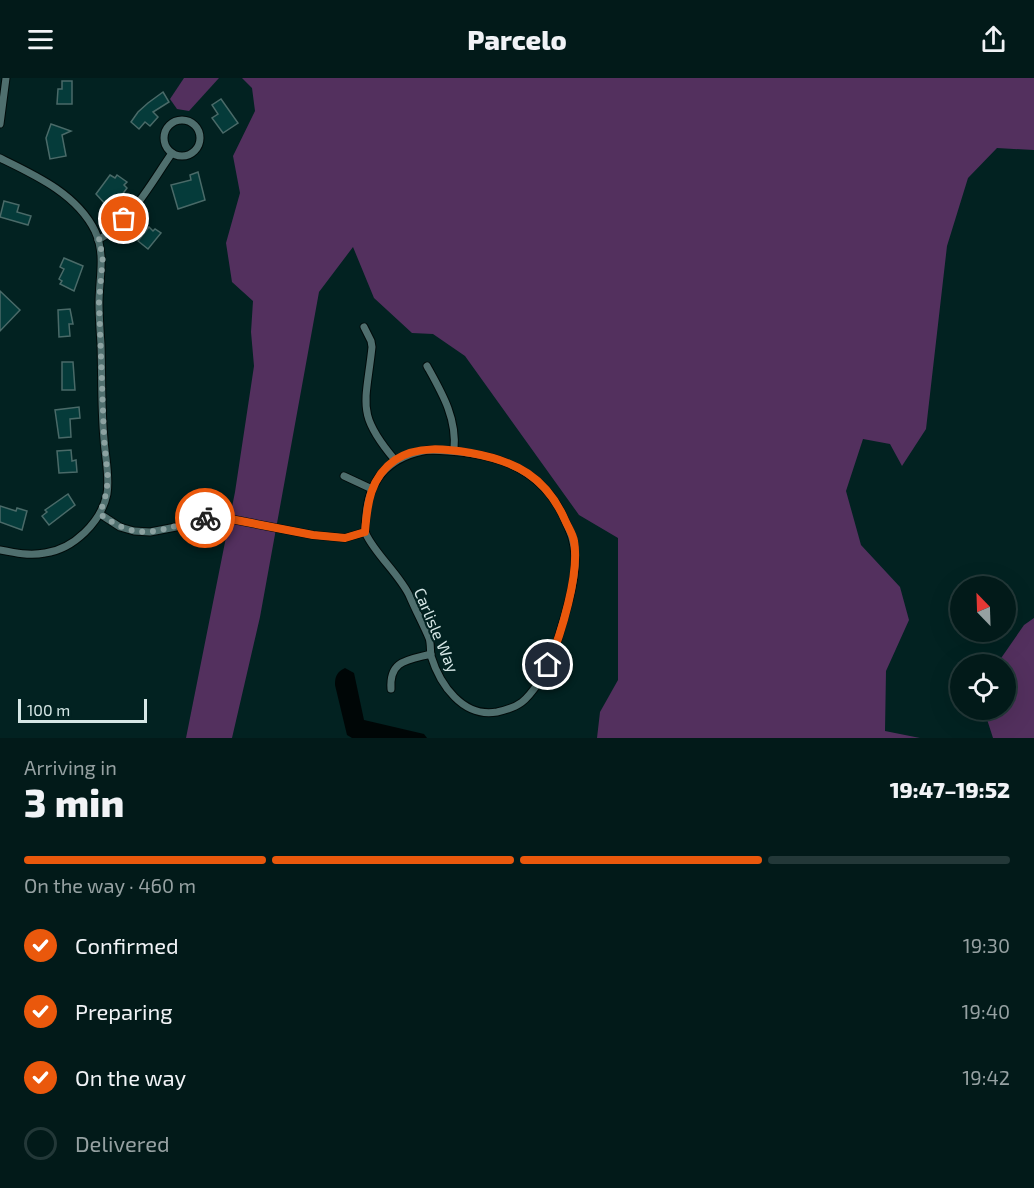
<!DOCTYPE html>
<meta charset="utf-8">
<style>
:root{--surface:#021a19;--page:#0c2322;--text:#f1f3f6;--muted:#96a1a2;--line:#233838;--accent:#ea580c}
body{margin:0;font-family:"Exo 2",sans-serif;background:var(--page);color:var(--text);height:100vh;display:flex;flex-direction:column;font-size:22px;white-space:nowrap}
*{box-sizing:border-box;margin:0}
p{font-size:20px;color:var(--muted)}
.icon{flex:none;width:33px;height:33px;fill:none;stroke:currentColor;stroke-width:2;stroke-linecap:round;stroke-linejoin:round}
.map{position:relative;height:660px;overflow:hidden}
.details{display:flex;flex-direction:column;background:var(--surface);flex:1}
.details>*{flex:none}
.needle{width:39px;rotate:337deg}
.controls{position:absolute;left:950px;top:498px;display:grid;gap:12px}
.controls a{display:grid;place-items:center;width:66px;height:66px;border-radius:50%;background:var(--surface);box-shadow:0 6px 24px #0002,0 0 0 2px var(--line);font-size:30px}
.scale{position:absolute;left:18px;bottom:15px;width:129px;box-sizing:border-box;padding-left:6px;border:3px solid #d6e7e6;border-top:0;font-size:16px;line-height:21px;white-space:nowrap;color:#d6e7e6;-webkit-text-stroke:4px #022221;paint-order:stroke}
.pin{position:absolute;display:grid;place-items:center;width:51px;height:51px;color:#fff;margin:-26px;border:3px solid #fff;border-radius:50%;box-shadow:0 2px 6px #0007}
.courier{position:absolute;display:grid;place-items:center;width:60px;height:60px;margin:-30px;border:4px solid #ea580c;border-radius:50%;background:#fff;color:#222;box-shadow:0 2px 8px #0007}
.headline em{font-style:normal;font-weight:800}
.headline div{display:flex;flex-direction:column-reverse}
.headline{display:flex;align-items:center;justify-content:space-between;height:102px;padding:0 24px}
h1{font-size:39px;font-weight:800;line-height:45px}
.bar{display:grid;grid-template-columns:repeat(4,1fr);gap:9px 6px;align-content:center;height:72px;padding:0 24px}
.bar i{height:8px;border-radius:4px;background:var(--line)}
.bar .on{background:var(--accent)}
.bar p{grid-column:span 4}
ol{padding:0 24px;list-style:none}
li{display:flex;align-items:center;gap:18px;height:66px}
li p{margin-inline-start:auto}
li .icon{padding:6px;border-radius:50%;background:var(--accent);color:#fff;stroke-width:4}
li:last-child{color:var(--muted)}
li i{width:33px;height:33px;border:3px solid var(--line);border-radius:50%}
header{display:flex;justify-content:space-between;align-items:center;height:78px;padding:0 24px;background:var(--surface);font-size:27px;font-weight:800}
.map>svg:first-child{display:block}
.green{fill:#53305e}
.water{fill:#000606}
.building{fill:#053b3a;stroke:#4a6a68;stroke-width:1.5}
.lines{fill:none;stroke-linecap:round;stroke-linejoin:round}
.minor-casing{stroke:#000b0a;stroke-width:9}
.minor{stroke:#4f6f6e;stroke-width:7}
.done{stroke:#8ca2a1;stroke-width:6;stroke-dasharray:0 10.8}
.route{stroke:#ea580c;stroke-width:8}
.labels{text-anchor:middle;dominant-baseline:central;stroke-width:4.5;stroke-linejoin:round;paint-order:stroke}
.street-label{font-size:16px;fill:#d6e7e6;stroke:#022221}
</style>
<header><svg class="icon" aria-label="menu" viewBox="0 0 24 24"><path d="M4 6h16M4 12h16M4 18h16"/></svg>Parcelo<svg class="icon" aria-label="share" viewBox="0 0 24 24"><path d="M12 15V3M7 8l5-5 5 5M5 13v7h14v-7"/></svg></header>
<div class="map">
<svg width="1034" height="660" viewBox="0 0 1034 660">
<rect width="100%" height="100%" fill="#022221"/>
<g class="green">
<path d="M184,0H219L189,33L177,31L170,21Z"/>
<path d="M242,0H1034V72L997,70L968,100L947,168L926,351L902,388L890,366L863,361L846,413L861,467L900,509L909,542L886,593L885,653L920,660H597L600,634L618,602V460L579,437L465,278L433,256L412,255L374,220L353,169L319,214L260,539L232,660H186L235,414L254,288L251,254L253,223L232,204L226,165L240,115L233,78L255,33L252,10Z"/>
<path d="M1034,540V660H993L984,632H1005V586H997L1024,547Z"/>
</g>
<path class="water" d="M345,590L354,595L364,642L424,656L427,660H352L347,657L335,607C335,598 337,594 345,590Z"/>
<g class="building">
<path d="M62,3H72V26H57L58,11H62Z"/>
<path d="M163,14L169,24L153,34L158,39L150,48L145,44L139,51L131,44L138,34L148,25Z"/>
<path d="M221,21L238,45L223,55L212,40L218,36L212,27Z"/>
<path d="M51,46L71,53L62,57L66,78L50,81L46,60Z"/>
<path d="M198,94L205,122L178,131L171,107L191,102L190,97Z"/>
<path d="M110,97L115,100L117,97L127,104L124,107L127,110L119,121L116,119L108,129L96,116Z"/>
<path d="M4,123L19,127L17,134L31,138L28,147L0,139Z"/>
<path d="M149,149L153,153L155,151L161,155L148,171L138,163Z"/>
<path d="M64,180L83,188L74,213L60,206L62,203L59,201L64,191L60,189Z"/>
<path d="M0,213L20,232L0,253Z"/>
<path d="M70,231L73,246H69L70,258L59,259L58,232Z"/>
<path d="M62,284H73L75,312H62Z"/>
<path d="M79,329L80,340L70,341L71,359L59,360L55,332Z"/>
<path d="M71,372L72,383L76,382L77,394L59,395L57,373Z"/>
<path d="M68,416L75,427L49,447L42,438L47,434L45,432Z"/>
<path d="M0,428L16,433L17,430L27,433L22,452L0,444Z"/>
</g>
<g class="lines">
<g class="minor-casing">
<g id="minor">
<circle cx="182" cy="60" r="18"/>
<path d="M0,46L6,0"/>
<path d="M0,80C35,97 77,116 95,153C106,177 99,200 99,225C99,238 100,252 101,266C102,297 101,330 104,361C105,379 110,398 107,416C101,444 74,471 45,475C30,478 15,475 0,472"/>
<path d="M98,162C131,144 151,105 172,75"/>
<path d="M364,249L371,263L372,269C366,326 355,335 395,382"/>
<path d="M427,288C442,315 457,340 454,372"/>
<path d="M428,372C485,373 539,384 564,440C570,453 575,464 575,479C576,497 570,519 565,537C558,559 553,585 539,604C526,623 520,629 497,634C463,640 440,607 431,578C430,572 431,566 429,560C423,546 416,533 410,519C401,498 375,476 366,456C364,451 366,443 366,438C369,399 391,378 428,372Z"/>
<path d="M344,398L372,411"/>
<path d="M100,436L120,449L134,453L150,454L176,449L215,438L313,457L345,460L365,454"/>
<path d="M391,611C389,582 408,582 431,576"/>
</g>
</g>
<use href="#minor" class="minor"/>
</g>
<g class="lines">
<path class="done" d="M124,141L109,156L98,162L103,177L99,224L104,361L108,401L106,416L100,436C142,467 161,450 205,440"/>
<path class="route" d="M205,440L215,438L313,457L345,460L365,454C367,427 370,399 395,382C417,367 447,371 471,375C516,383 546,399 565,442C568,449 573,456 574,463C580,495 561,557 548,587"/>
</g>
<g class="labels">
<g class="street-label">
<text transform="translate(437 552) rotate(67)">Carlisle Way</text>
</g>
</g>
</svg>
<div class="controls">
<a><svg class="needle" viewBox="-14 -14 28 28"><path d="M0-13l5 13h-10z" fill="#e53935"/><path d="M0 13l5-13h-10z" fill="#96a1a2"/></svg></a>
<a><svg class="icon" aria-label="locate" viewBox="0 0 24 24"><circle cx="12" cy="12" r="6"/><path d="M12 2v4M12 18v4M2 12h4M18 12h4"/></svg></a>
</div>
<div class="scale">100 m</div>
<div class="pin" style="left:124px;top:141px;background:#ea580c"><svg class="icon" aria-label="bag" viewBox="0 0 24 24"><path d="M5 8h14l-1 12H6zM9 8a3 3 0 0 1 6 0"/></svg></div>
<div class="pin" style="left:548px;top:587px;background:#1f2937"><svg class="icon" aria-label="home" viewBox="0 0 24 24"><path d="M3 11l9-7 9 7M6 9v11h12V9"/></svg></div>
<div class="courier" style="left:205px;top:440px"><svg class="icon" aria-label="bike" viewBox="0 0 24 24"><circle cx="6" cy="16" r="4"/><circle cx="18" cy="16" r="4"/><path d="M6 16l4-8h5l3 8M10 8l3 8H6M13 5h3"/></svg></div>
</div>
<section class="details">
<div class="headline"><div><h1>3 min</h1><p>Arriving in</p></div><em>19:47–19:52</em></div>
<div class="bar"><i class="on"></i><i class="on"></i><i class="on"></i><i></i><p>On the way · 460 m</p></div>
<ol>
<li><svg class="icon" aria-label="check" viewBox="0 0 24 24"><path d="M5 12l5 5 9-10"/></svg>Confirmed<p>19:30</p></li>
<li><svg class="icon" aria-label="check" viewBox="0 0 24 24"><path d="M5 12l5 5 9-10"/></svg>Preparing<p>19:40</p></li>
<li><svg class="icon" aria-label="check" viewBox="0 0 24 24"><path d="M5 12l5 5 9-10"/></svg>On the way<p>19:42</p></li>
<li><i></i>Delivered</li>
</ol>
</section>
